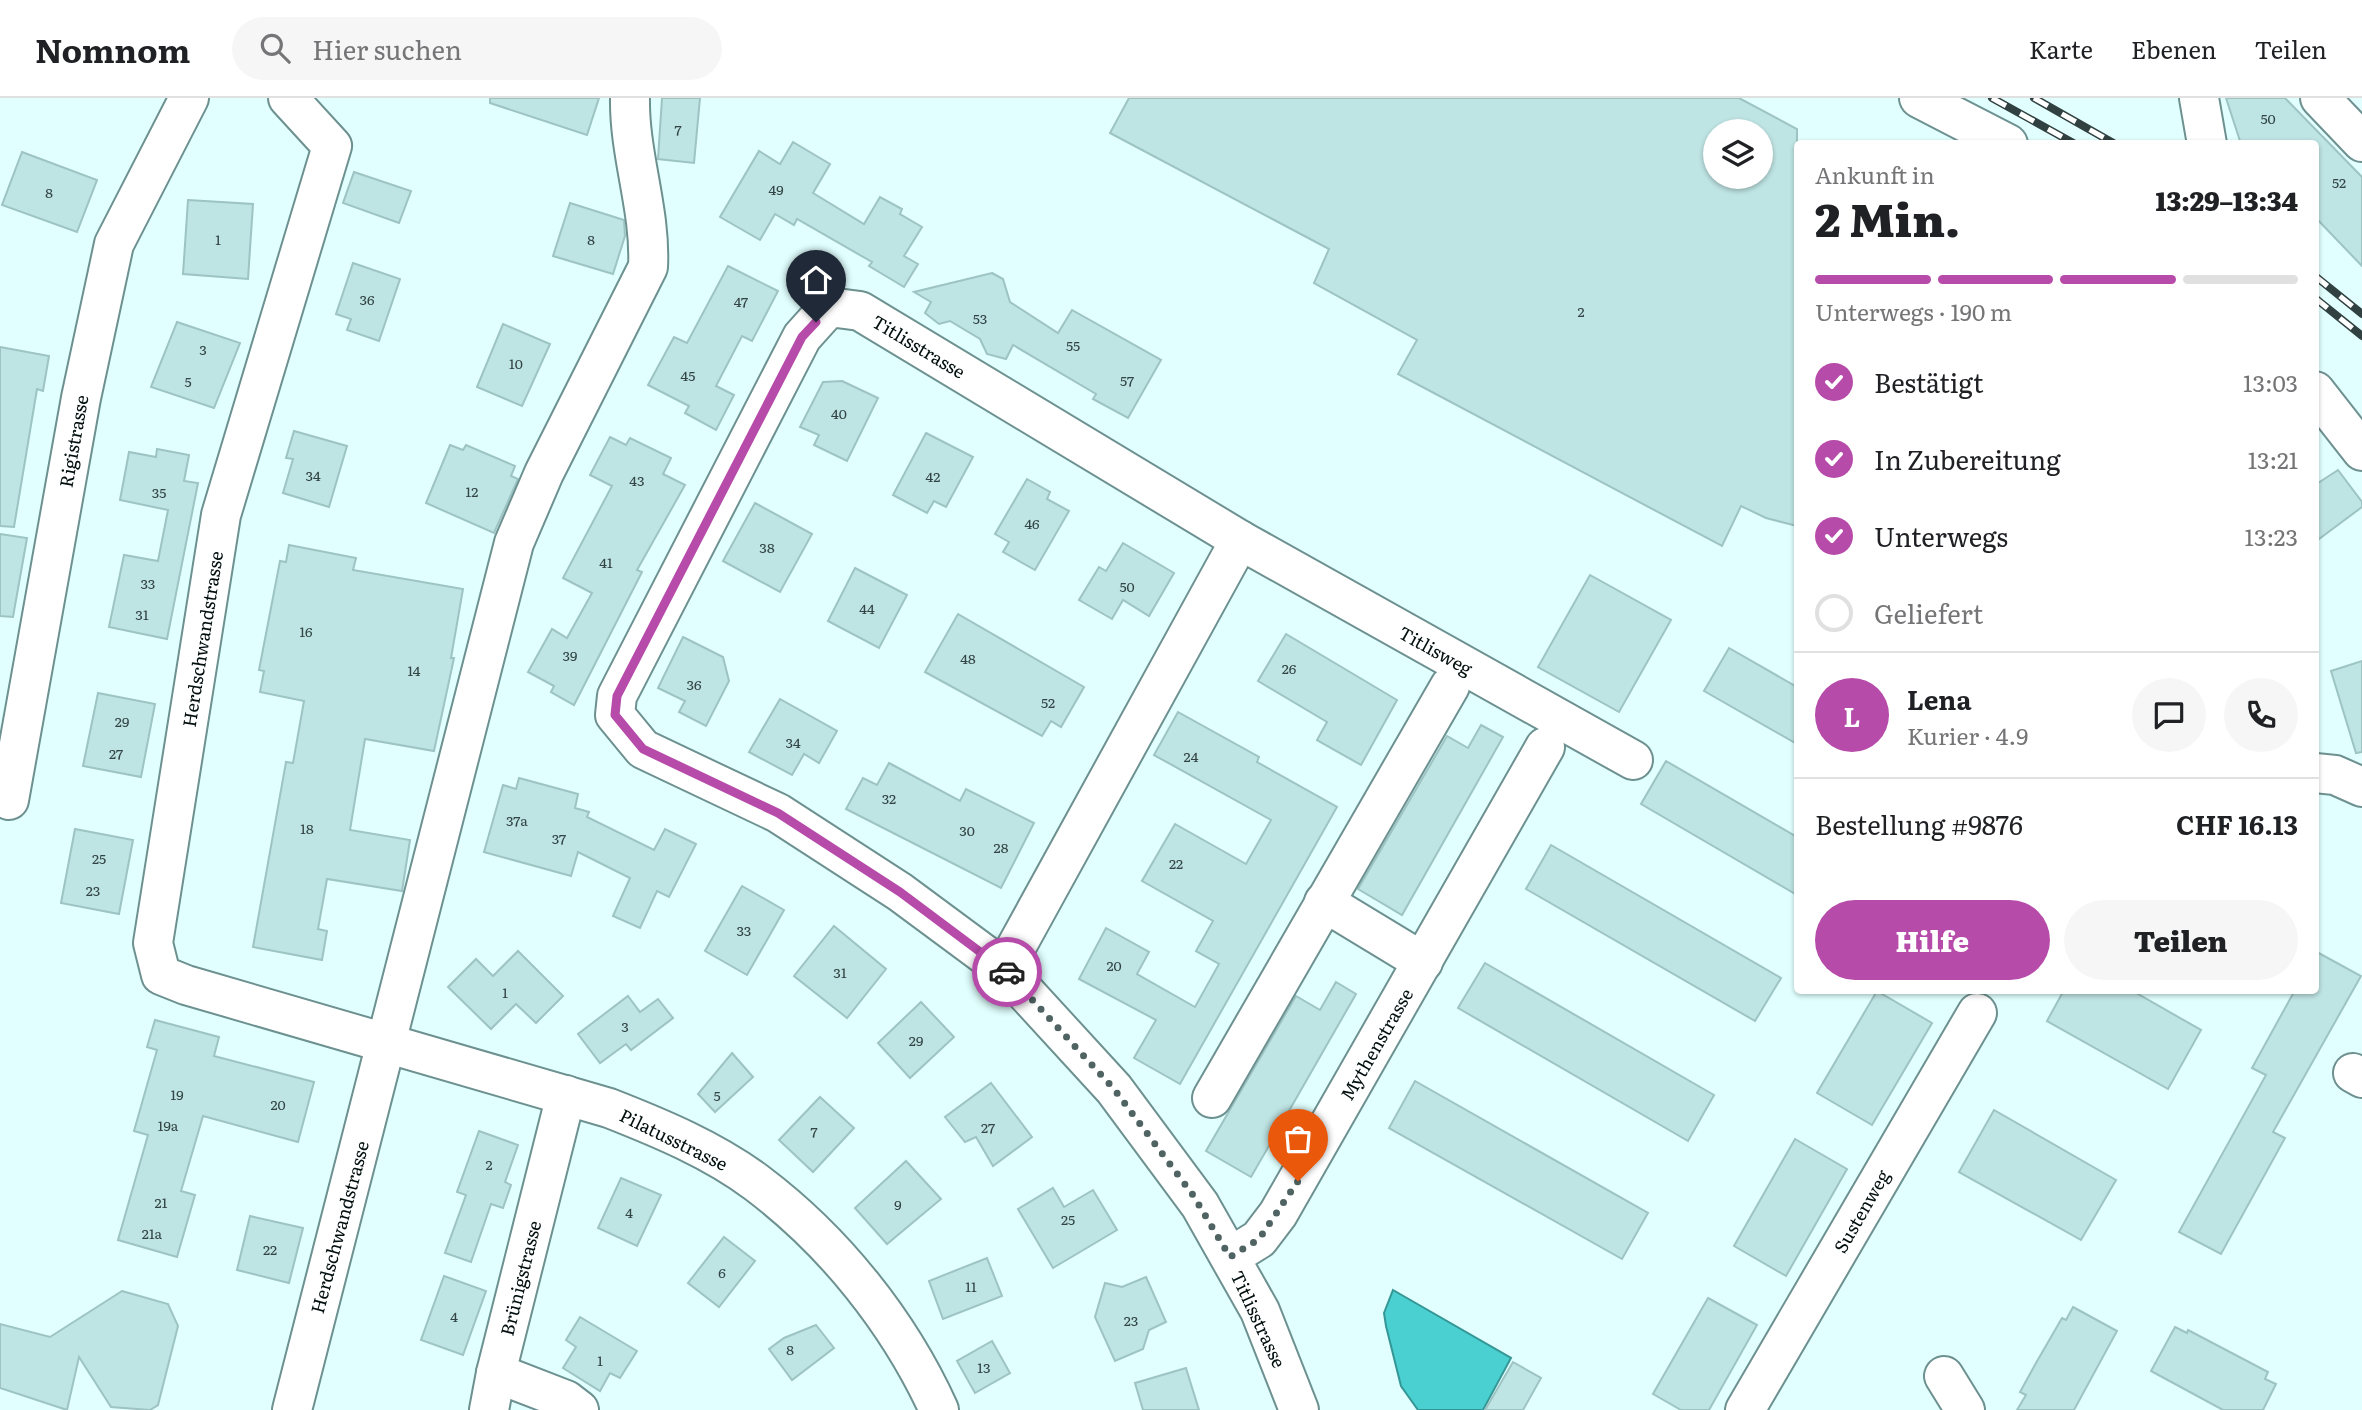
<!DOCTYPE html>
<html lang="de">
<meta charset="utf-8">
<style>
:root{--surface:#fff;--page:#f6f6f6;--text:#202124;--muted:#757577;--line:#e0e0e0;--accent:#b74baa}
body{margin:0;font-family:Literata,serif;background:var(--page);color:var(--text);height:100vh;display:flex;flex-direction:column;font-size:26px;white-space:nowrap}
*{box-sizing:border-box;margin:0}
p{font-size:23px;color:var(--muted)}
.icon{flex:none;width:38px;height:38px;fill:none;stroke:currentColor;stroke-width:2;stroke-linecap:round;stroke-linejoin:round}
.map{position:relative;flex:1;overflow:hidden}
.details{position:absolute;left:1794px;top:42px;width:525px;height:854px;display:flex;flex-direction:column;background:var(--surface);border-radius:7px;box-shadow:0 2px 5px #0004}
.details>*{flex:none}
.buttons{position:absolute;left:1703px;top:21px;display:grid;gap:14px}
.buttons a{display:grid;place-items:center;width:70px;height:70px;border-radius:50%;background:var(--surface);box-shadow:0 2px 5px #0004;font-size:35px}
.pin{position:absolute;display:grid;place-items:center;width:60px;height:60px;color:#fff;margin:-72px -30px;border-radius:50% 50% 50% 0;rotate:-45deg;box-shadow:0 0 7px #0007}
.pin .icon{rotate:45deg}
.courier{position:absolute;display:grid;place-items:center;width:70px;height:70px;margin:-35px;border:5px solid #b74baa;border-radius:50%;background:#fff;color:#222;box-shadow:0 2px 9px #0007}
.head em{font-style:normal;font-weight:800}
.head div{display:flex;flex-direction:column-reverse}
.head{display:flex;align-items:center;justify-content:space-between;height:119px;padding:0 21px}
h1{font-size:46px;font-weight:800;line-height:52px}
.bar{display:grid;grid-template-columns:repeat(4,1fr);gap:10px 7px;align-content:center;height:84px;padding:0 21px}
.bar i{height:9px;border-radius:5px;background:var(--line)}
.bar .current{background:var(--accent)}
.bar p{grid-column:span 4}
.line{display:flex;align-items:center;gap:18px;padding:0 21px;border-top:2px solid var(--line)}
.line div{flex:1}
.round{display:grid;place-items:center;flex:none;width:74px;height:74px;border-radius:37px;background:var(--page)}
ol{padding:0 21px;list-style:none}
li{display:flex;align-items:center;gap:21px;height:77px}
li p{margin-inline-start:auto}
li .icon{padding:7px;border-radius:50%;background:var(--accent);color:#fff;stroke-width:4}
li:last-child{color:var(--muted)}
li i{width:38px;height:38px;border:4px solid var(--line);border-radius:50%}
.button{display:flex;gap:14px;margin-top:auto;padding:14px 21px}
.button a{flex:1;height:80px;border-radius:42px;background:var(--accent);color:#fff;font-size:28px;font-weight:800;line-height:80px;text-align:center}
.button a+a{background:var(--page);color:var(--text)}
header{display:flex;align-items:center;gap:42px;box-sizing:border-box;height:98px;padding:0 35px;background:var(--surface);border-bottom:2px solid var(--line)}
header strong{font-size:33px}
nav{display:flex;gap:38px;margin-inline-start:auto;font-size:24px}
.search{width:490px;height:63px;background:var(--page);display:flex;align-items:center;gap:18px;box-sizing:border-box;padding:0 24px;border-radius:38px;color:var(--muted);font-size:26px}
.map>svg:first-child{display:block}
.water{fill:#4ad0d0;stroke:#359696;stroke-width:2}
.building{fill:#bee4e3;stroke:#9dc3c2;stroke-width:2;fill-rule:evenodd}
.lines{fill:none;stroke-linecap:round;stroke-linejoin:round}
.minor-casing{stroke:#6d9190;stroke-width:42}
.major-casing{stroke:#6d9190;stroke-width:42}
.minor{stroke:#fff;stroke-width:38}
.major{stroke:#fff;stroke-width:38}
.rail-casing{stroke:#314040;stroke-width:8}
.rail{stroke:#fff;stroke-width:5;stroke-dasharray:16;stroke-linecap:butt}
.done{stroke:#506363;stroke-width:7;stroke-dasharray:0 12.6}
.route{stroke:#b74baa;stroke-width:9}
.labels{text-anchor:middle;dominant-baseline:central;stroke-width:5;stroke-linejoin:round;paint-order:stroke}
.number-label{font-size:14px;fill:#324444}
.street-label{font-size:18px;fill:#030f0f;stroke:#fff}
</style>
<header>
<strong>Nomnom</strong>
<div class="search"><svg class="icon" aria-label="search" viewBox="0 0 24 24"><circle cx="10" cy="10" r="6"/><path d="M15 15l6 6"/></svg>Hier suchen</div>
<nav><a>Karte</a><a>Ebenen</a><a>Teilen</a></nav>
</header>
<div class="map">
<svg width="2362" height="1312" viewBox="0 0 2362 1312">
<rect width="100%" height="100%" fill="#e0fffe"/>
<path class="water" d="M1393,1192L1511,1260L1483,1312H1418L1401,1288L1386,1228L1384,1215Z"/>
<g class="building">
<path d="M490,0H599L587,37L490,5Z"/>
<path d="M662,0H700L694,65L658,61Z"/>
<path d="M1129,0H1739L1797,31V428L1766,420L1741,408L1722,448L1398,276L1417,242L1314,185L1329,151L1110,35ZM1715,33H1760V79H1715Z"/>
<path d="M2226,0H2285L2362,79V168L2315,119V46H2241Z"/>
<path d="M793,44L830,66L813,95L864,126L880,99L902,111L900,116L922,129L904,158L918,166L904,189L869,168L872,164L797,121L794,127L775,116L760,142L720,119L759,53L780,66Z"/>
<path d="M22,54L97,82L77,134L2,107Z"/>
<path d="M354,74L411,93L399,125L343,105Z"/>
<path d="M188,102L253,106L248,181L183,176Z"/>
<path d="M570,105L624,122L625,138L613,176L553,158Z"/>
<path d="M353,165L400,181L379,243L347,232L351,221L336,216Z"/>
<path d="M728,168L778,193L752,243L742,238L716,288L734,297L716,332L685,315L689,308L648,287L674,239L687,245Z"/>
<path d="M992,175L1003,181L1010,204L1058,235L1072,212L1161,262L1128,320L1093,301L1096,296L1013,247L1006,261L987,256L980,241L950,223L939,226L925,215L931,204L914,194Z"/>
<path d="M177,224L240,245L214,310L151,289Z"/>
<path d="M503,226L550,246L522,308L477,289Z"/>
<path d="M0,249L49,258L43,293L37,291L14,429L0,428Z"/>
<path d="M842,283L878,300L847,363L814,347L819,337L800,329L823,284Z"/>
<path d="M294,333L347,348L329,409L283,395L293,361L286,360Z"/>
<path d="M926,335L973,359L946,409L934,403L927,415L893,397Z"/>
<path d="M610,339L626,347L630,340L671,360L663,376L685,387L637,472L642,474L574,607L551,594L554,588L528,574L552,531L567,540L592,495L563,480L612,388L590,377Z"/>
<path d="M450,347L463,352L466,347L515,368L511,378L518,381L494,435L426,405Z"/>
<path d="M157,351L189,357L184,383L198,385L167,541L109,529L124,457L158,463L168,412L120,402L129,354L156,359Z"/>
<path d="M2338,372L2362,404V409L2315,444V387Z"/>
<path d="M1027,381L1050,394L1047,401L1069,413L1035,472L1003,454L1009,444L995,436Z"/>
<path d="M755,405L812,436L780,494L723,463Z"/>
<path d="M0,436L27,440L13,519L0,518Z"/>
<path d="M1123,445L1174,475L1149,518L1123,502L1112,521L1079,502L1099,469L1106,473Z"/>
<path d="M289,447L356,460L353,472L463,491L451,560H454L434,653L365,641L350,732L410,742L402,793L327,781L318,831L327,833L322,862L253,849L286,664L293,665L304,603L260,594L264,573L259,572L280,463L286,464Z"/>
<path d="M855,470L907,497L879,550L828,523Z"/>
<path d="M1590,477L1671,522L1619,614L1538,569Z"/>
<path d="M958,516L1084,589L1061,629L1051,623L1042,638L925,574Z"/>
<path d="M1286,536L1397,602L1361,667L1317,642L1327,624L1258,583Z"/>
<path d="M683,539L723,559L729,583L706,628L679,614L685,603L658,590Z"/>
<path d="M1729,550L1797,589V646L1704,593Z"/>
<path d="M2362,563V654L2356,655L2331,573Z"/>
<path d="M98,595L155,606L141,679L83,668Z"/>
<path d="M780,601L837,633L819,665L804,656L792,677L749,654Z"/>
<path d="M1178,614L1259,659L1257,664L1337,709L1180,986L1134,960L1156,922L1079,881L1106,830L1149,854L1137,876L1195,909L1219,866L1196,853L1213,823L1142,783L1175,726L1246,766L1271,722L1154,657Z"/>
<path d="M1481,627L1503,639L1402,817L1358,791L1447,638L1468,650Z"/>
<path d="M1666,663L1797,739V797L1641,706Z"/>
<path d="M889,665L960,703L966,691L1034,725L1001,790L846,711L863,680L877,687Z"/>
<path d="M519,680L578,696L575,710L589,714L587,719L654,752L665,731L696,746L669,799L657,793L640,830L613,818L630,780L578,754L571,778L484,754L503,687L516,691Z"/>
<path d="M75,731L133,742L119,816L61,805Z"/>
<path d="M1551,747L1781,880L1755,923L1526,791Z"/>
<path d="M742,788L784,812L747,877L705,853Z"/>
<path d="M834,828L886,871L847,920L794,878Z"/>
<path d="M518,853L563,898L536,925L516,906L491,931L448,889L476,861L493,878Z"/>
<path d="M2315,853L2361,878L2273,1034L2285,1040L2221,1156L2179,1134L2266,977L2252,970L2295,892H2315Z"/>
<path d="M1485,865L1714,997L1688,1043L1458,910Z"/>
<path d="M1336,884L1356,896L1251,1079L1206,1053L1296,898L1320,912Z"/>
<path d="M2064,892H2131L2201,932L2168,991L2047,923Z"/>
<path d="M1877,893L1932,925L1872,1027L1817,995Z"/>
<path d="M628,898L640,914L658,901L673,920L631,952L626,946L600,965L578,936Z"/>
<path d="M921,904L954,939L910,980L878,945Z"/>
<path d="M155,922L219,939L214,958L314,984L298,1044L203,1018L181,1093L195,1097L177,1159L118,1142L148,1037L134,1033L157,952L147,949Z"/>
<path d="M732,955L753,979L715,1014L698,996Z"/>
<path d="M1415,983L1648,1115L1622,1161L1389,1030Z"/>
<path d="M991,985L1032,1039L993,1068L976,1039L965,1044L945,1019Z"/>
<path d="M820,999L854,1030L813,1074L779,1042Z"/>
<path d="M1994,1012L2116,1082L2081,1142L1959,1074Z"/>
<path d="M479,1033L518,1047L505,1084L511,1087L503,1110L491,1106L471,1164L445,1155L466,1097L457,1094Z"/>
<path d="M1795,1041L1847,1071L1786,1178L1734,1148Z"/>
<path d="M906,1063L941,1101L887,1146L855,1110Z"/>
<path d="M621,1080L661,1097L637,1148L598,1130Z"/>
<path d="M1053,1090L1064,1109L1093,1092L1117,1132L1053,1170L1018,1111Z"/>
<path d="M250,1118L303,1130L289,1185L237,1172Z"/>
<path d="M724,1139L755,1163L719,1209L688,1185Z"/>
<path d="M987,1160L1002,1198L943,1221L929,1183Z"/>
<path d="M444,1178L486,1193L463,1257L421,1242Z"/>
<path d="M1146,1179L1166,1224L1149,1232L1143,1251L1115,1263L1095,1219L1105,1185L1122,1189Z"/>
<path d="M122,1193L168,1206L178,1228L158,1307L150,1312L111,1309L79,1259L67,1312L0,1290V1226L50,1239Z"/>
<path d="M1708,1200L1757,1227L1709,1312H1681L1653,1296Z"/>
<path d="M2073,1209L2117,1233L2074,1312H2017L2026,1297L2020,1294L2036,1265L2062,1220L2066,1222Z"/>
<path d="M580,1219L637,1253L620,1280L610,1275L600,1293L563,1270L576,1249L566,1242Z"/>
<path d="M816,1227L834,1250L792,1282L769,1251L784,1240Z"/>
<path d="M2175,1229L2187,1235L2188,1232L2268,1274L2265,1281L2276,1286L2263,1312H2223L2151,1273Z"/>
<path d="M992,1243L1010,1275L975,1295L957,1263Z"/>
<path d="M1513,1264L1541,1280L1523,1312H1485Z"/>
<path d="M1186,1270L1199,1312H1143L1135,1285Z"/>
</g>
<g class="lines">
<g class="minor-casing">
<g id="minor">
<path d="M288,0L332,48L221,417L153,845L161,877L186,887L609,1010C660,1030 713,1052 757,1085C834,1143 899,1224 939,1312"/>
<path d="M1919,0L2008,46"/>
<path d="M2199,0L2207,46"/>
<path d="M2315,293L2362,353"/>
<path d="M2315,675L2335,677L2362,689"/>
<path d="M9,702L81,300L114,146L189,0"/>
<path d="M1324,804L1423,864"/>
<path d="M1004,871L1240,442"/>
<path d="M2353,975L2362,980"/>
<path d="M566,997L496,1275L566,1302L579,1312"/>
<path d="M1212,1000L1450,588"/>
<path d="M1230,1159L1259,1141L1278,1116L1545,649"/>
<path d="M1944,1278L1965,1312"/>
<path d="M292,1312L514,445L544,375L648,169C651,112 629,57 630,0"/>
<path d="M489,1312L496,1275"/>
<path d="M1299,1312L1260,1213L1200,1107L1114,991L1004,871L900,794L778,715L643,651L615,617L617,598L802,239L829,209L860,213L1240,442L1633,662"/>
<path d="M1745,1312L1977,915"/>
</g>
</g>
<g class="major-casing">
<path id="major" d="M2320,0L2362,44"/>
</g>
<use href="#minor" class="minor"/>
<use href="#major" class="major"/>
<g class="rail-casing">
<g id="rail">
<path d="M1992,0L2075,46"/>
<path d="M2034,0L2115,46"/>
<path d="M2315,178L2362,216"/>
<path d="M2315,200L2362,238"/>
</g>
</g>
<use href="#rail" class="rail"/>
</g>
<g class="lines">
<path class="done" d="M1007,874L1114,991L1193,1097L1230,1159L1259,1141L1298,1083"/>
<path class="route" d="M816,224L802,239L617,598L615,617L643,651L778,715L900,794L1007,874"/>
</g>
<g class="labels">
<g class="number-label">
<text x="2268" y="20">50</text>
<text x="678" y="31">7</text>
<text x="2339" y="84">52</text>
<text x="776" y="91">49</text>
<text x="49" y="94">8</text>
<text x="218" y="141">1</text>
<text x="591" y="141">8</text>
<text x="367" y="201">36</text>
<text x="741" y="203">47</text>
<text x="1581" y="213">2</text>
<text x="980" y="220">53</text>
<text x="1073" y="247">55</text>
<text x="203" y="251">3</text>
<text x="516" y="265">10</text>
<text x="688" y="277">45</text>
<text x="1127" y="282">57</text>
<text x="188" y="283">5</text>
<text x="839" y="315">40</text>
<text x="313" y="377">34</text>
<text x="933" y="378">42</text>
<text x="637" y="382">43</text>
<text x="472" y="393">12</text>
<text x="159" y="394">35</text>
<text x="1032" y="425">46</text>
<text x="767" y="449">38</text>
<text x="606" y="464">41</text>
<text x="148" y="485">33</text>
<text x="1127" y="488">50</text>
<text x="867" y="510">44</text>
<text x="142" y="516">31</text>
<text x="306" y="533">16</text>
<text x="570" y="557">39</text>
<text x="968" y="560">48</text>
<text x="1289" y="570">26</text>
<text x="414" y="572">14</text>
<text x="694" y="586">36</text>
<text x="1048" y="604">52</text>
<text x="122" y="623">29</text>
<text x="793" y="644">34</text>
<text x="116" y="655">27</text>
<text x="1191" y="658">24</text>
<text x="889" y="700">32</text>
<text x="517" y="722">37a</text>
<text x="307" y="730">18</text>
<text x="967" y="732">30</text>
<text x="559" y="740">37</text>
<text x="1001" y="749">28</text>
<text x="99" y="760">25</text>
<text x="1176" y="765">22</text>
<text x="93" y="792">23</text>
<text x="744" y="832">33</text>
<text x="1114" y="867">20</text>
<text x="840" y="874">31</text>
<text x="505" y="894">1</text>
<text x="625" y="928">3</text>
<text x="916" y="942">29</text>
<text x="177" y="996">19</text>
<text x="717" y="997">5</text>
<text x="278" y="1006">20</text>
<text x="168" y="1027">19a</text>
<text x="988" y="1029">27</text>
<text x="814" y="1033">7</text>
<text x="489" y="1066">2</text>
<text x="161" y="1104">21</text>
<text x="898" y="1106">9</text>
<text x="629" y="1114">4</text>
<text x="1068" y="1121">25</text>
<text x="152" y="1135">21a</text>
<text x="270" y="1151">22</text>
<text x="722" y="1174">6</text>
<text x="971" y="1188">11</text>
<text x="454" y="1218">4</text>
<text x="1131" y="1222">23</text>
<text x="790" y="1251">8</text>
<text x="600" y="1262">1</text>
<text x="984" y="1269">13</text>
</g>
<g class="street-label">
<text transform="translate(919 248) rotate(31)">Titlisstrasse</text>
<text transform="translate(73 343) rotate(-80)">Rigistrasse</text>
<text transform="translate(202 541) rotate(-81)">Herdschwandstrasse</text>
<text transform="translate(1436 552) rotate(29)">Titlisweg</text>
<text transform="translate(1376 946) rotate(-60)">Mythenstrasse</text>
<text transform="translate(674 1041) rotate(26)">Pilatusstrasse</text>
<text transform="translate(1861 1113) rotate(-60)">Sustenweg</text>
<text transform="translate(339 1129) rotate(-75)">Herdschwandstrasse</text>
<text transform="translate(520 1180) rotate(-76)">Brünigstrasse</text>
<text transform="translate(1259 1221) rotate(65)">Titlisstrasse</text>
</g>
</g>
</svg>
<div class="buttons">
<a><svg class="icon" aria-label="layers" viewBox="0 0 24 24"><path d="M12 4l9 5-9 5-9-5zM3 14l9 5 9-5"/></svg></a>
</div>
<div class="pin" style="left:1298px;top:1083px;background:#ea580c"><svg class="icon" aria-label="bag" viewBox="0 0 24 24"><path d="M5 8h14l-1 12H6zM9 8a3 3 0 0 1 6 0"/></svg></div>
<div class="pin" style="left:816px;top:224px;background:#1f2937"><svg class="icon" aria-label="home" viewBox="0 0 24 24"><path d="M3 11l9-7 9 7M6 9v11h12V9"/></svg></div>
<div class="courier" style="left:1007px;top:874px"><svg class="icon" aria-label="car" viewBox="0 0 24 24"><path d="M5 17H2v-5l4-1 3-4h7l3 4 3 1v5h-3M9 17h6M6 11h13"/><circle cx="7" cy="17" r="2"/><circle cx="17" cy="17" r="2"/></svg></div>
<section class="details">
<div class="head"><div><h1>2 Min.</h1><p>Ankunft in</p></div><em>13:29–13:34</em></div>
<div class="bar"><i class="current"></i><i class="current"></i><i class="current"></i><i></i><p>Unterwegs · 190 m</p></div>
<ol>
<li><svg class="icon" aria-label="check" viewBox="0 0 24 24"><path d="M5 12l5 5 9-10"/></svg>Bestätigt<p>13:03</p></li>
<li><svg class="icon" aria-label="check" viewBox="0 0 24 24"><path d="M5 12l5 5 9-10"/></svg>In Zubereitung<p>13:21</p></li>
<li><svg class="icon" aria-label="check" viewBox="0 0 24 24"><path d="M5 12l5 5 9-10"/></svg>Unterwegs<p>13:23</p></li>
<li><i></i>Geliefert</li>
</ol>
<div class="line" style="height:126px"><b class="round" style="background:var(--accent);color:#fff">L</b><div><b>Lena</b><p>Kurier · 4.9</p></div><a class="round"><svg class="icon" aria-label="chat" viewBox="0 0 24 24"><path d="M4 5h16v11H9l-5 4z"/></svg></a><a class="round"><svg class="icon" aria-label="phone" viewBox="0 0 24 24"><path d="M5 4h4l2 5-3 2q2 4 5 5l2-3 5 2v4C11 20 4 13 5 4z"/></svg></a></div>
<div class="line" style="height:91px"><div>Bestellung #9876</div><b>CHF 16.13</b></div>
<div class="button"><a>Hilfe</a><a>Teilen</a></div>
</section>
</div>
